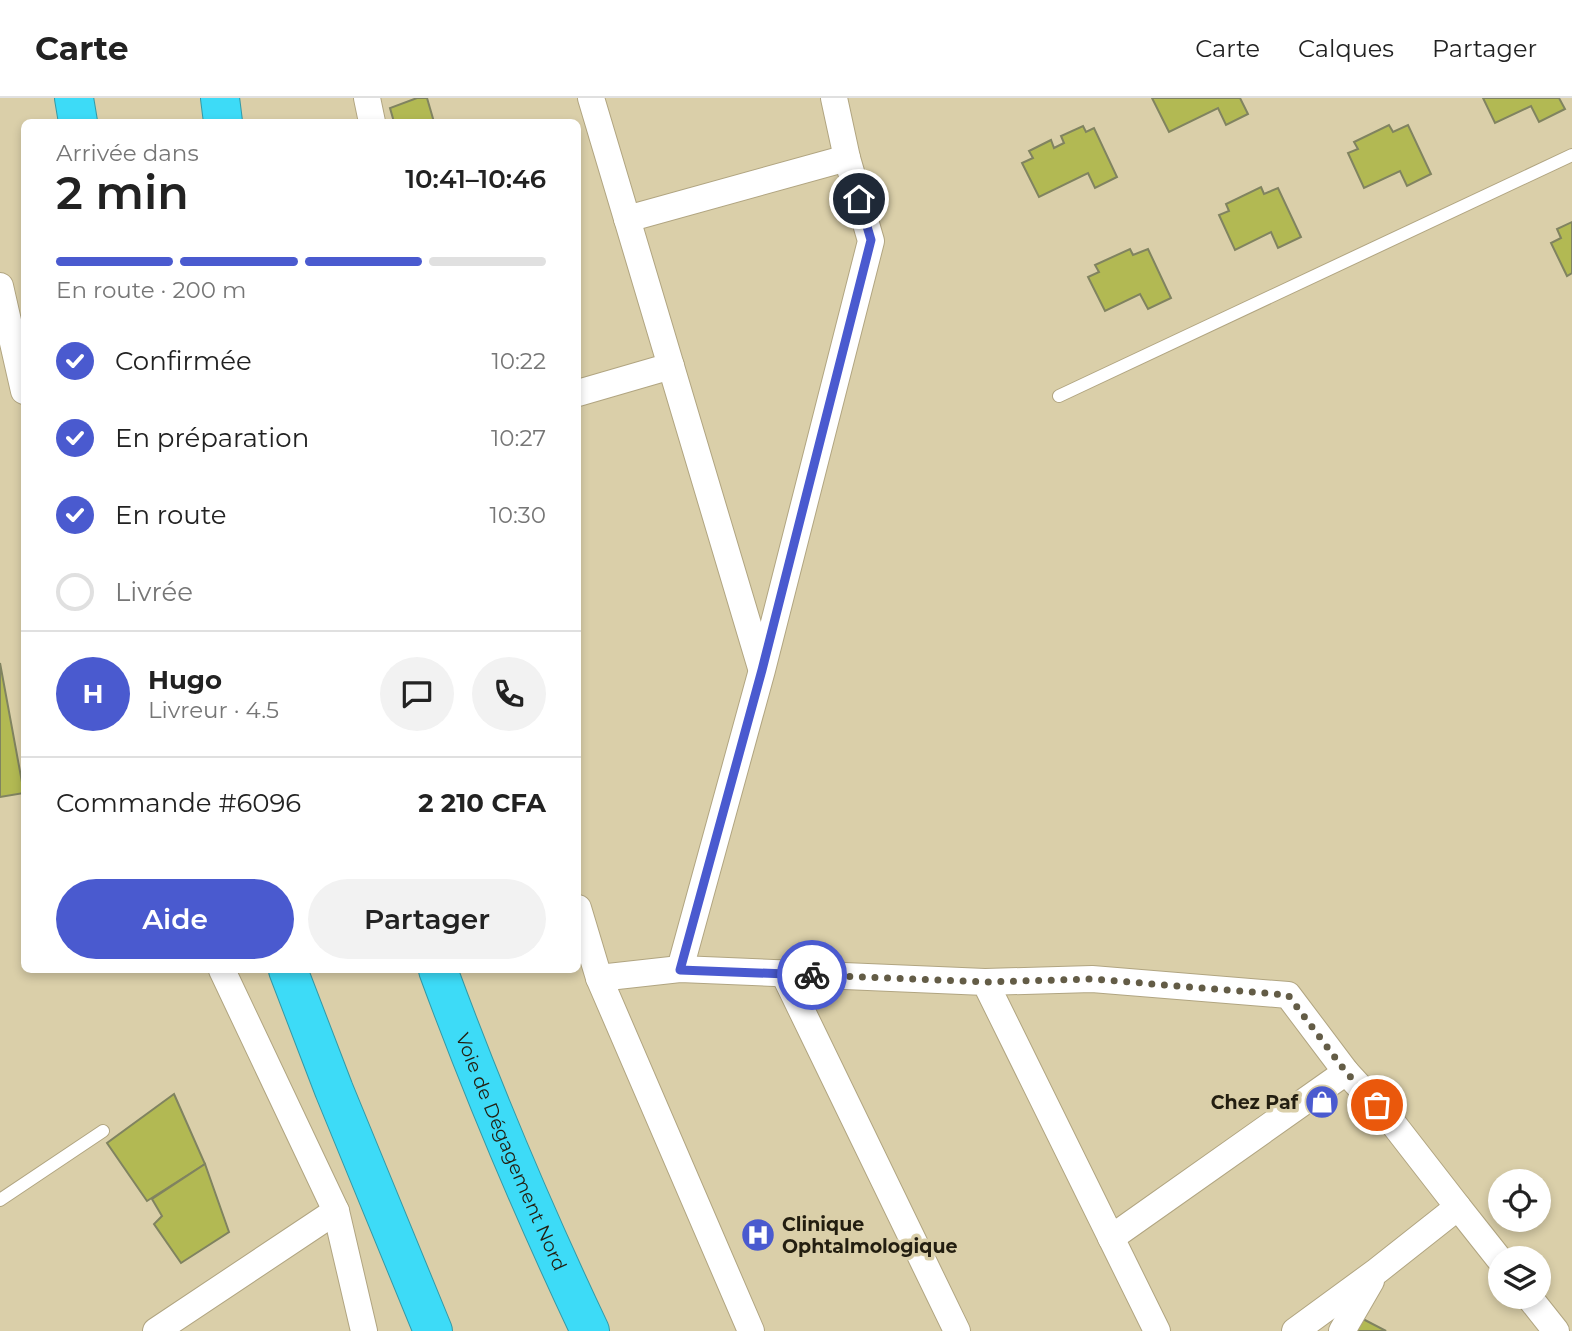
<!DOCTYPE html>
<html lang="fr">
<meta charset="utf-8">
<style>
:root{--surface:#fff;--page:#f2f2f2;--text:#222;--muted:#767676;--line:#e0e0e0;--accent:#4a5acf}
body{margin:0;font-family:Montserrat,sans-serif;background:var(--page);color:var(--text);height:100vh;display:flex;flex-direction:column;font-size:26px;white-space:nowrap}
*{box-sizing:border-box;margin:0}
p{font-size:23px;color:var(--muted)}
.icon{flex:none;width:38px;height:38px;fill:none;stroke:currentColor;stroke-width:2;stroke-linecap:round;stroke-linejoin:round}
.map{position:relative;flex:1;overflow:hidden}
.side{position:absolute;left:21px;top:21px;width:560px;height:854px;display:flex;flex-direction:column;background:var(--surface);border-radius:10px;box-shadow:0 4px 10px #0003}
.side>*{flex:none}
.buttons{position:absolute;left:1488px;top:1071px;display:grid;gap:14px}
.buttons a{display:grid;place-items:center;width:63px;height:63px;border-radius:50%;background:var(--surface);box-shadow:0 4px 10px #0003;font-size:35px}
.pin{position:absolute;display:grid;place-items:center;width:60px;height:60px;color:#fff;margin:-30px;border:4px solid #fff;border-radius:50%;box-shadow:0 2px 7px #0007}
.courier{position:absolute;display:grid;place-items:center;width:70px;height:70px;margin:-35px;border:5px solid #4a5acf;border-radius:50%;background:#fff;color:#222;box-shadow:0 2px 9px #0007}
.summary em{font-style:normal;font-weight:600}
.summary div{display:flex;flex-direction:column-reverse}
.summary{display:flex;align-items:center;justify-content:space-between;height:119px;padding:0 35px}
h1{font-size:46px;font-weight:600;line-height:52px}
.bar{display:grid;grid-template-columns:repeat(4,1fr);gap:10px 7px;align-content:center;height:84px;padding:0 35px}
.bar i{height:9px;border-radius:5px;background:var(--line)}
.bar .on{background:var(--accent)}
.bar p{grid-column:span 4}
.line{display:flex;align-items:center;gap:18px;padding:0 35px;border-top:2px solid var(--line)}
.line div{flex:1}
.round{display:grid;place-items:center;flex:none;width:74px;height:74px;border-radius:37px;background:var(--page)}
ol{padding:0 35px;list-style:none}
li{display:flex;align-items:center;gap:21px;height:77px}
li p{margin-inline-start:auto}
li .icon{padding:7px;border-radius:50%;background:var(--accent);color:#fff;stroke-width:4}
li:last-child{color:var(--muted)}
li i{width:38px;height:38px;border:4px solid var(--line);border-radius:50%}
.action{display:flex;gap:14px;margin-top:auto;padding:14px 35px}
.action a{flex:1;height:80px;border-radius:42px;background:var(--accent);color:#fff;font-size:28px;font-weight:600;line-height:80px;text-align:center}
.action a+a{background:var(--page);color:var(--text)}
header{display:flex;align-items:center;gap:42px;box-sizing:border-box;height:98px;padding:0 35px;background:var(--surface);border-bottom:2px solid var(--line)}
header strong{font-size:33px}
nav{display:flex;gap:38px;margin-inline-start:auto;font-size:24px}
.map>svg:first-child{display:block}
.building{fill:#b2b953;stroke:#808360;stroke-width:2}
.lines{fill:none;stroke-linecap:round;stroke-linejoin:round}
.lane-casing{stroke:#b1a581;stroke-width:14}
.street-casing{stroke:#b1a581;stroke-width:28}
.highway-casing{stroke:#3499a6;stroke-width:40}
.lane{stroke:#fff;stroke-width:12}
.street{stroke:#fff;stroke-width:26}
.highway{stroke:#3ddbf7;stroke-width:38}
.done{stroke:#635c46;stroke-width:7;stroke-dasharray:0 12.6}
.route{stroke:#4a5acf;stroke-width:9}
.labels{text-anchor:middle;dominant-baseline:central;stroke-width:7;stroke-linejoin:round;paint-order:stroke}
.poi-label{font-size:19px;font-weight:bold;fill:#231e10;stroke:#dacfa9;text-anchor:end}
.street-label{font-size:19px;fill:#231e10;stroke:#dacfa9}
</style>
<header>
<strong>Carte</strong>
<nav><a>Carte</a><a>Calques</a><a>Partager</a></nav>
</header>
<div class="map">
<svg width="1572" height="1233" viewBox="0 0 1572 1233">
<rect width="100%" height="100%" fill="#dacfa9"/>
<g class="building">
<path d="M417,0H427L434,24H394L390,10Z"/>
<path d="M1152,0H1240L1248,16L1226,27L1218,10L1169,34Z"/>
<path d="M1483,0H1559L1565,11L1539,24L1531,8L1495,25Z"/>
<path d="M1389,27L1393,34L1408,27L1431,76L1407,88L1400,73L1364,90L1348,55L1358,51L1354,44Z"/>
<path d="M1083,28L1086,34L1094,30L1117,79L1095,90L1088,75L1039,99L1022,65L1033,60L1029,53L1051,42L1054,50L1064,45L1061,38Z"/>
<path d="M1261,89L1264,96L1278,90L1301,139L1278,150L1271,134L1235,152L1219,117L1229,113L1226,106Z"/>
<path d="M1572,124V175L1567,178L1551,145L1561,140L1557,131Z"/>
<path d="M1130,151L1133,157L1148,151L1171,200L1148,211L1140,196L1105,213L1088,179L1099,174L1095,167Z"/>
<path d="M0,565L24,695L0,699Z"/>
<path d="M174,996L205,1066L147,1103L107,1045Z"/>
<path d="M205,1066L229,1134L181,1165L154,1126L162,1118L152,1101Z"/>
<path d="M1361,1220L1386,1233H1355Z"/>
</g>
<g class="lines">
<g class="lane-casing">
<g id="lane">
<path d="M1059,298L1572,57"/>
<path d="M0,1102L103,1033"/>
</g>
</g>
<g class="street-casing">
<g id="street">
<path d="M367,0L372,24"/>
<path d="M591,0L761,570"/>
<path d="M627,121L847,60"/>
<path d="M0,188L24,293"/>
<path d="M578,295L671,268"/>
<path d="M578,810L599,880L751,1233"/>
<path d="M680,871L762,572L871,143L847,60L834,0"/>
<path d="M222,872L336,1113L364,1233"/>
<path d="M784,876L957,1233"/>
<path d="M599,880L680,871L985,884L1157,1233"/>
<path d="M985,884L1092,881L1288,897L1346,974L1392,1024L1458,1109L1377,1173L1295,1233"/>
<path d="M1458,1109L1500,1162"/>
<path d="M1111,1140L1346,974"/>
<path d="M1529,1199L1556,1233"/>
<path d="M156,1233L336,1113"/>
<path d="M1342,1233L1371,1183"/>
</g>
</g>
<g class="highway-casing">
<g id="highway">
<path d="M74,0L78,24"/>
<path d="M220,0L223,24"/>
<path d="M288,872L334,992L433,1233"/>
<path id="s1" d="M438,872C483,994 534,1115 590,1233"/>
</g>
</g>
<use href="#lane" class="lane"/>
<use href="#street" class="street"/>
<use href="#highway" class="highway"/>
</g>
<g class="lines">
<path class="done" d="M812,877L985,884L1092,881L1288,897L1346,974L1377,1007"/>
<path class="route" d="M812,877L680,872L762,572L871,142L859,101"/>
</g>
<defs>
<g id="shop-disc" transform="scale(1.75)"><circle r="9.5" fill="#4a5acf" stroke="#dacfa9"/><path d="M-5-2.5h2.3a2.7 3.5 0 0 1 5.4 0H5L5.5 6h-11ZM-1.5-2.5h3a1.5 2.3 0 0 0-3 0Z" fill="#fff"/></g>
<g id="hospital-disc" transform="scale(1.75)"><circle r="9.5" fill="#4a5acf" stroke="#dacfa9"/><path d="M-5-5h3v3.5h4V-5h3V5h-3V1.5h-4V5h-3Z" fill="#fff"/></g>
</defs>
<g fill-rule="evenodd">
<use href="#shop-disc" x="1322" y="1004"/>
<use href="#hospital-disc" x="758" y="1137"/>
</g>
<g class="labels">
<g class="poi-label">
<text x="1298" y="1004">Chez Paf</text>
<text x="782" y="1126" text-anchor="start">Clinique<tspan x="782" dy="22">Ophtalmologique</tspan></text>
</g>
<g class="street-label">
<text stroke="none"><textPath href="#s1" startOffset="196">Voie de Dégagement Nord</textPath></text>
</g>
</g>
</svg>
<div class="buttons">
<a><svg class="icon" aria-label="locate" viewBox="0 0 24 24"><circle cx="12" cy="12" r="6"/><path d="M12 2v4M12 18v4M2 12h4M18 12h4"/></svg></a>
<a><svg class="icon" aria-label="layers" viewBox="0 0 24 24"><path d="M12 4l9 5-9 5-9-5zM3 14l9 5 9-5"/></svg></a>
</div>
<div class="pin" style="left:1377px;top:1007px;background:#ea580c"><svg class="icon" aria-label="bag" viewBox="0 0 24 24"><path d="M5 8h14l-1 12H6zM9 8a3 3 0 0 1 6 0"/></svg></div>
<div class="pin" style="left:859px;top:101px;background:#1f2937"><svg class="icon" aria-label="home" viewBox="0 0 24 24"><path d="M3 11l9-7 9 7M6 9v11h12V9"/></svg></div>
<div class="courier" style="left:812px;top:877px"><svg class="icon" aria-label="bike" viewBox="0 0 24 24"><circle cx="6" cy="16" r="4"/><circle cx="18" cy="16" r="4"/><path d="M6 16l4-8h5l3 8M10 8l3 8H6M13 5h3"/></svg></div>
<section class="side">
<div class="summary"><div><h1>2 min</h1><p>Arrivée dans</p></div><em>10:41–10:46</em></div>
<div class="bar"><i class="on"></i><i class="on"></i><i class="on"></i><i></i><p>En route · 200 m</p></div>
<ol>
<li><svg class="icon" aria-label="check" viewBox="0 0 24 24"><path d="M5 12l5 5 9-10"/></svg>Confirmée<p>10:22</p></li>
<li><svg class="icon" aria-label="check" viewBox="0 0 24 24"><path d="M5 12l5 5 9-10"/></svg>En préparation<p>10:27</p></li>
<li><svg class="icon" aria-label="check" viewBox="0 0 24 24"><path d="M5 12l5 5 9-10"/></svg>En route<p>10:30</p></li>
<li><i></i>Livrée</li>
</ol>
<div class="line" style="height:126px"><b class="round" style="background:var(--accent);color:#fff">H</b><div><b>Hugo</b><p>Livreur · 4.5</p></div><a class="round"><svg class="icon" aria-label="chat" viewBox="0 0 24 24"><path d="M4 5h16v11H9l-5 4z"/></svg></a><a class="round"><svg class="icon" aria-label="phone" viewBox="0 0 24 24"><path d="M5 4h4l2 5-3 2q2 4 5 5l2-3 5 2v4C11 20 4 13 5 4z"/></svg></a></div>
<div class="line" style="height:91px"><div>Commande #6096</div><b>2 210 CFA</b></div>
<div class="action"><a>Aide</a><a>Partager</a></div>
</section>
</div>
